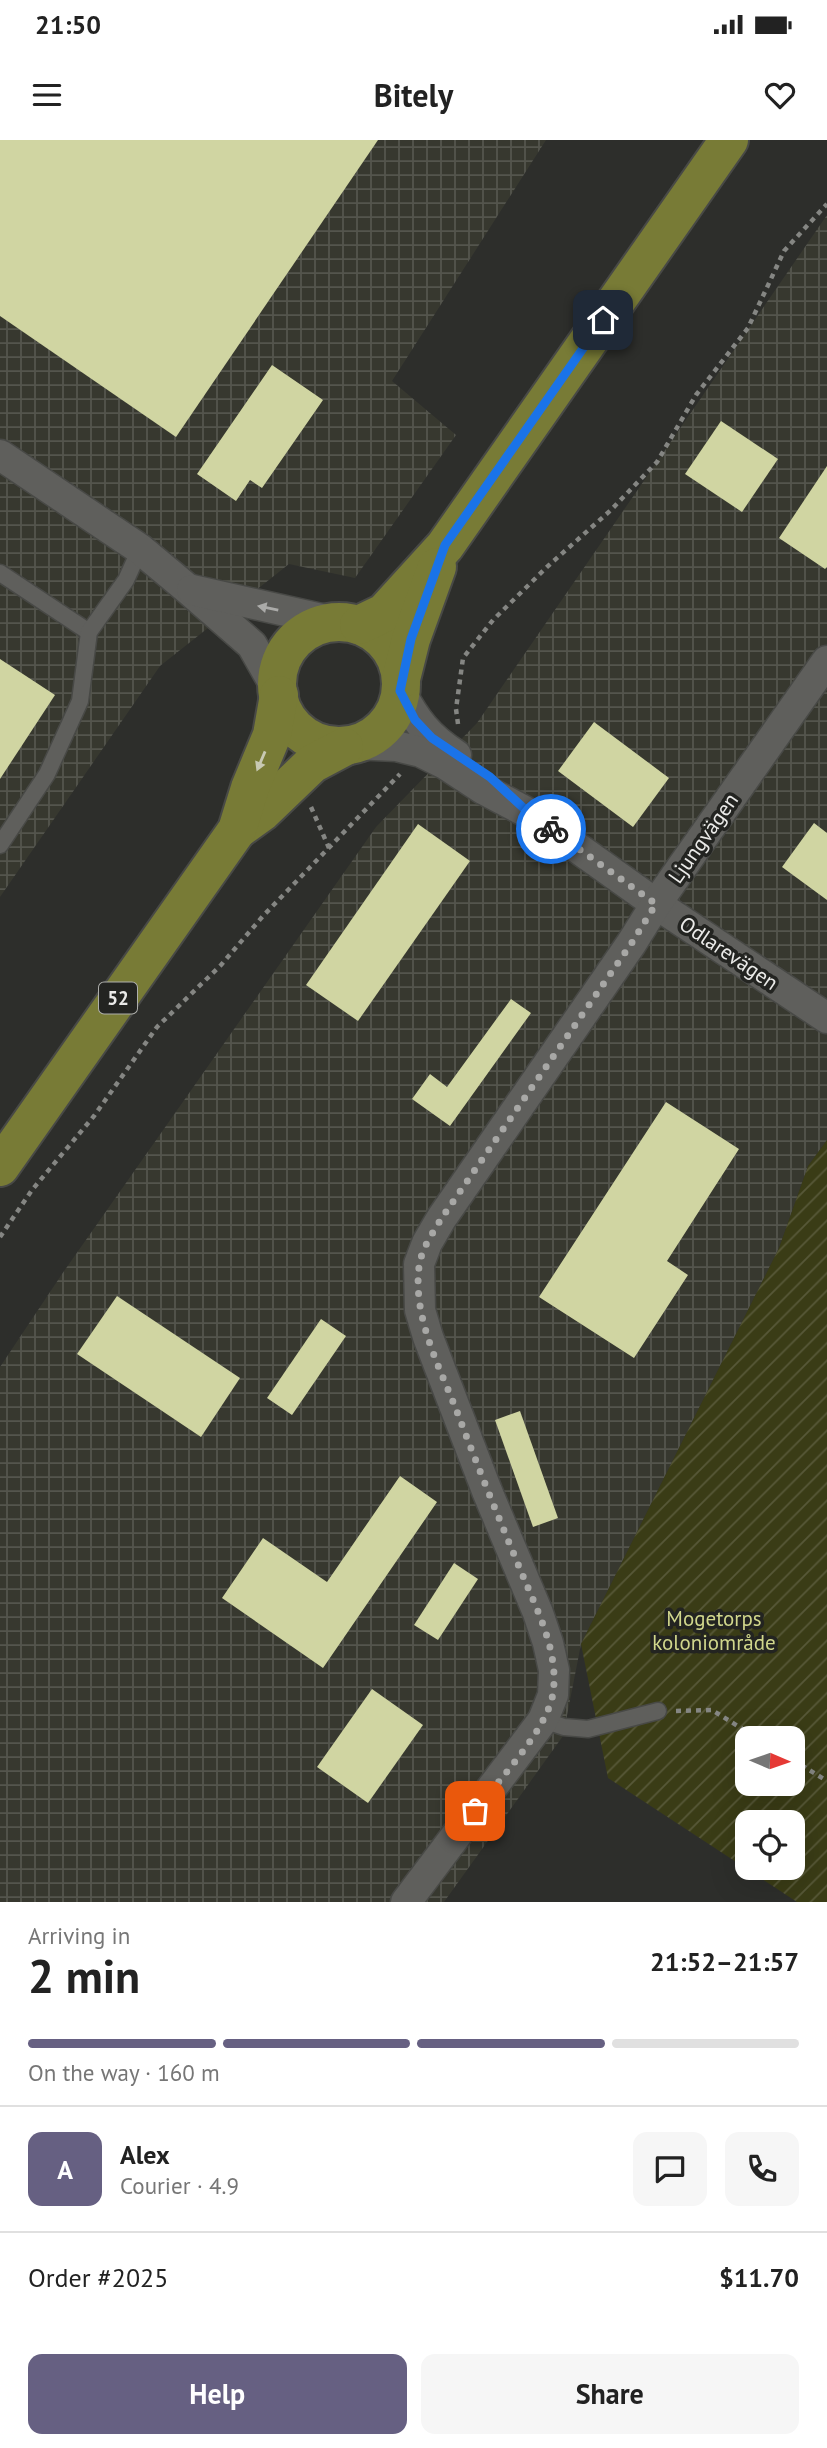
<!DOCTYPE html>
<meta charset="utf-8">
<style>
:root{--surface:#fff;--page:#f6f6f6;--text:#222;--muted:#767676;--line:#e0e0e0;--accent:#666082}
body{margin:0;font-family:"PT Sans",sans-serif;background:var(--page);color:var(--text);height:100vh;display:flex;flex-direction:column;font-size:26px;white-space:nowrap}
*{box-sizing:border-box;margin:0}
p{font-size:23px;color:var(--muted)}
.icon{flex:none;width:38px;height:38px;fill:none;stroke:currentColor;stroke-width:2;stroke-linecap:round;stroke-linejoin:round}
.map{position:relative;height:1762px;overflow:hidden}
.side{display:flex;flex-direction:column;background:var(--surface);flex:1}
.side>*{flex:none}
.needle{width:46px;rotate:92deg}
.fabs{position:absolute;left:735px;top:1586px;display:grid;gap:14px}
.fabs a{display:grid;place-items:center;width:70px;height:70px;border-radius:14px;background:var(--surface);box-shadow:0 7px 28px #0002;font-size:35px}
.pin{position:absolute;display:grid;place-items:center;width:60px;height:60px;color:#fff;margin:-30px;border-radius:14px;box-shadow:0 4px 10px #0006}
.courier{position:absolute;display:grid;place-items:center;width:70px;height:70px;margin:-35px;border:5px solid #1a73e8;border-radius:50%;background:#fff;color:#222;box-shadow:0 2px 9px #0007}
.summary em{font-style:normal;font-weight:700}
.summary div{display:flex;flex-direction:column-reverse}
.summary{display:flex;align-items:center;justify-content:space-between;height:119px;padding:0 28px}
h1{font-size:46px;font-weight:700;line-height:52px}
.bar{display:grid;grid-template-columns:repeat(4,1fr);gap:10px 7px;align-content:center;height:84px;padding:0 28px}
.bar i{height:9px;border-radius:5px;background:var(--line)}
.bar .selected{background:var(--accent)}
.bar p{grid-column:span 4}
.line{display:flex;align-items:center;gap:18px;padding:0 28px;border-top:2px solid var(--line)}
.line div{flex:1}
.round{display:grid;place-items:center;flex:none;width:74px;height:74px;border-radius:14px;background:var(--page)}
.button{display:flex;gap:14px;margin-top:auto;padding:14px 28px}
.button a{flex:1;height:80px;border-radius:14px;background:var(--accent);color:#fff;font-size:28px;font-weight:700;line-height:80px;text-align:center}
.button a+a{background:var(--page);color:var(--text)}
.status{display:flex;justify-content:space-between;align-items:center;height:49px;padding:0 35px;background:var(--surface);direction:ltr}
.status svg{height:19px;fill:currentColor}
header{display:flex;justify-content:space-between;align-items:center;height:91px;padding:0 28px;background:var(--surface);font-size:32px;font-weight:700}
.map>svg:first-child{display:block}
.industrial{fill:url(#industrial-grid)}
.garden{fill:url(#garden-furrows);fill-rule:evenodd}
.building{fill:#d0d5a2}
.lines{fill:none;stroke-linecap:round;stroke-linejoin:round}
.service-casing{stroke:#484946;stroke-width:19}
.minor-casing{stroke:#484946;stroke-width:33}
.primary-casing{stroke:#484946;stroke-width:42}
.path{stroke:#858683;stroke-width:4.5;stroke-dasharray:5 5;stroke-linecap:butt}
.service{stroke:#5f5f5c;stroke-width:16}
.minor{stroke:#5f5f5c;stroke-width:30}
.primary{stroke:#787b36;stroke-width:38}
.oneway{fill:#ababa9}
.oneway2{fill:#c8c9b3}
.done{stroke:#a8a8a6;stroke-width:7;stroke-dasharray:0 12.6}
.route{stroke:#1a73e8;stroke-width:9}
.labels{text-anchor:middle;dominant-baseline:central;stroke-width:7;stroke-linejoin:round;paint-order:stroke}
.shield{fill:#232421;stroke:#aeafac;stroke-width:2}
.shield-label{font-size:19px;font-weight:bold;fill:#eaeae8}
.street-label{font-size:21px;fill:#eaeae8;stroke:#232421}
.park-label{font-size:21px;fill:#d1d78c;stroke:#232421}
</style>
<div class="status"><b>21:50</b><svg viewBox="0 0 49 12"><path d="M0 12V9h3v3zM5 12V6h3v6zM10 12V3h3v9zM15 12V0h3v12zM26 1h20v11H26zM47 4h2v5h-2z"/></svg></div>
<header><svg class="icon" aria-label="menu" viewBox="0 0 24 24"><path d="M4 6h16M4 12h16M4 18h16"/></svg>Bitely<svg class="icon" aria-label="heart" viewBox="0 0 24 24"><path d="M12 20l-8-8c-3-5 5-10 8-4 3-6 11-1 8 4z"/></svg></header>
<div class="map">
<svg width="827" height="1762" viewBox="0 0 827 1762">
<defs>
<pattern id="industrial-grid" width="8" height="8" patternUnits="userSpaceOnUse" patternTransform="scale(1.75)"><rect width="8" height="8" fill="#37382f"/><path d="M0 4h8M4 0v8" fill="none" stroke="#54554d"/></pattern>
<pattern id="garden-furrows" width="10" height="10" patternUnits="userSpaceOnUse" patternTransform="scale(1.75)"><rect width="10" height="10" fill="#3a3c16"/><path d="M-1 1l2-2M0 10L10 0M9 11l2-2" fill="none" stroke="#575838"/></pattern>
</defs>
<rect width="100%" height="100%" fill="#2d2e2b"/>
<g class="industrial">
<path d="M0,0H546L392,241L456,295L355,438L289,424L160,526L0,757Z"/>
<path d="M827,75V1000L808,1026L779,1108L581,1504L563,1596L444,1762H0V1227L62,1134L376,687L477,583Z"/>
</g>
<path class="garden" d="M827,1000V1762H797L608,1638L581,1504L779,1108L808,1026ZM747,1598H793V1643H747ZM747,1682H793V1727H747Z"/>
<g class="building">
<path d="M0,0H378L176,297L0,176Z"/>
<path d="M272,225L323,260L262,348L250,340L236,361L197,334Z"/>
<path d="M721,281L778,319L742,372L685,334Z"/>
<path d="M827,326V427L825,429L779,398Z"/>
<path d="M0,519L55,555L0,639Z"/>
<path d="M594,582L669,638L633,687L558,631Z"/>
<path d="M814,683L827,693V760L782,727Z"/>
<path d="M418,684L470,721L358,881L306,845Z"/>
<path d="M511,859L531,873L450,986L412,959L430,934L447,947Z"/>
<path d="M666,962L739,1009L667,1121L688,1135L634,1218L539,1157Z"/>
<path d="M117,1156L240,1238L201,1297L77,1214Z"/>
<path d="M321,1179L346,1196L292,1275L267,1258Z"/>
<path d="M520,1271L558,1378L533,1387L495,1280Z"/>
<path d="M400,1336L437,1362L323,1528L222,1458L263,1398L327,1442Z"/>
<path d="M454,1423L478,1439L438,1500L414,1485Z"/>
<path d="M372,1549L423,1585L368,1663L317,1627Z"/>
</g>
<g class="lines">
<g class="service-casing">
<g id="service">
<path d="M0,433L89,492"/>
<path d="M0,705L47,634L80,561L89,492L126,440L140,409"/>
<path d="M543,1580L564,1587L588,1589L658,1571"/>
</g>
</g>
<g class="minor-casing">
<g id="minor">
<path d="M0,315L140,409L189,450L252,505L277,549"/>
<path d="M192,450L335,482"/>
<path d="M400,551C416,581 428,597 456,615"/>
<path d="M353,604L396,606L421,612L445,624L483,649L530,674L656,764L827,878"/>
<path d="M406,1762L543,1580L553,1555L554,1530L548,1503L538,1473L487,1351L428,1197L420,1170L419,1124L427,1103L441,1079L631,804L656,764L827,521"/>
</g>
</g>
<g class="primary-casing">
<g id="primary">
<circle cx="339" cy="544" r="62"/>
<path d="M359,485L384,473L445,406L729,0"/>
<path d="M401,539L411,499L437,427"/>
<path d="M237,690L262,672L312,624L344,607"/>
<path d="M0,1027L237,690L250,648L272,595L279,555"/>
</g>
</g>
<g class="path">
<path d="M458,584L456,569L463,518L493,480L548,426L611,370L657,322L696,255L748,188L784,111L827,64"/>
<path d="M311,667L329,708"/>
<path d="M0,1097L32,1050L94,976L157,887L221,825L263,776L400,634"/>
<path d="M676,1571L712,1570L757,1598"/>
<path d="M793,1620L827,1641"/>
</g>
<use href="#service" class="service"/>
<use href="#minor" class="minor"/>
<use href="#primary" class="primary"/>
</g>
<defs><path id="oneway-solid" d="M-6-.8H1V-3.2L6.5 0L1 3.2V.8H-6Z" transform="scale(1.75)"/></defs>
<use class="oneway" href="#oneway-solid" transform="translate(268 468) rotate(-168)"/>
<use class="oneway2" href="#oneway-solid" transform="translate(261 621) rotate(113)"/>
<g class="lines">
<path class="done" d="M475,1671C497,1642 548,1589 553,1553C559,1513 538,1472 523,1436C500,1381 477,1325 456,1269C438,1224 413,1176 419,1127C421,1109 433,1093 441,1079L631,804L656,764L551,689"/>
<path class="route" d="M551,689L530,674L490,637L432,598L415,580L400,551L411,499L445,405L603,180"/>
</g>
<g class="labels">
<rect class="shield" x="99" y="842.5" width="38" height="31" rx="5"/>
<g class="shield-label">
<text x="118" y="858">52</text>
</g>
<g class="street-label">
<text transform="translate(703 698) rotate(-55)">Ljungvägen</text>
<text transform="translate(729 813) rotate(34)">Odlarevägen</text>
</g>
<g class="park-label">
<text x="714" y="1478">Mogetorps<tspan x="714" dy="24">koloniområde</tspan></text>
</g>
</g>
</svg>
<div class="fabs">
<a><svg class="needle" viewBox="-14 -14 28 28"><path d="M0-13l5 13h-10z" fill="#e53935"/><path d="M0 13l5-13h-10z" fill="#767676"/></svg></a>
<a><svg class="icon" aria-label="locate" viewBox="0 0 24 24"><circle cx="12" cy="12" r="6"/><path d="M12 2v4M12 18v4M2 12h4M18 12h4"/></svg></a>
</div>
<div class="pin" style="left:475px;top:1671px;background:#ea580c"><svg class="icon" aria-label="bag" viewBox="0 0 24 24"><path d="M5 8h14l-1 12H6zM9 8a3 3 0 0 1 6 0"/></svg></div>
<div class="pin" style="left:603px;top:180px;background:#1f2937"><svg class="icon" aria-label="home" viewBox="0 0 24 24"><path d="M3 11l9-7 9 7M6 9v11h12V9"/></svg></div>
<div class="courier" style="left:551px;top:689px"><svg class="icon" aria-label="bike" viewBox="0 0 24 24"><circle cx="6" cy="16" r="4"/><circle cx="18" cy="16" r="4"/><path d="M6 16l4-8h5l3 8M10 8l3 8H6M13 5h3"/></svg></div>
</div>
<section class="side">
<div class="summary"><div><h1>2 min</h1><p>Arriving in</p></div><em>21:52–21:57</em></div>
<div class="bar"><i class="selected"></i><i class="selected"></i><i class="selected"></i><i></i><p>On the way · 160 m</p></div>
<div class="line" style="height:126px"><b class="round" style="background:var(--accent);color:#fff">A</b><div><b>Alex</b><p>Courier · 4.9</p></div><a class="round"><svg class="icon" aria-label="chat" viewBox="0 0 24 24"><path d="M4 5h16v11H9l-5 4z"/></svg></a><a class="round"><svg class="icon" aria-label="phone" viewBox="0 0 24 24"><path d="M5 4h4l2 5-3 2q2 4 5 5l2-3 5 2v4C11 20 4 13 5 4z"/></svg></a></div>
<div class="line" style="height:91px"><div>Order #2025</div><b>$11.70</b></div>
<div class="button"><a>Help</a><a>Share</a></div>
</section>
